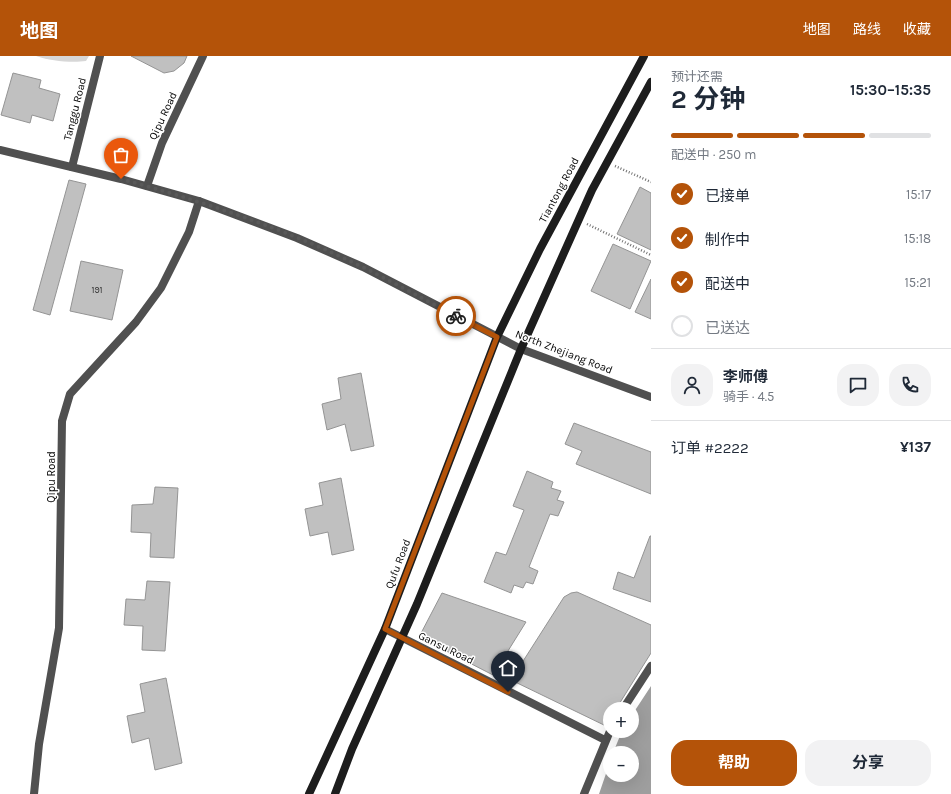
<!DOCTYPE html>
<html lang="zh">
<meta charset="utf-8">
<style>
:root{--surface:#fff;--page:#f2f2f3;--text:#1f2937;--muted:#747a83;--line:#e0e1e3;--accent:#b45309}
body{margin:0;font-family:Karla,"Noto Sans SC",sans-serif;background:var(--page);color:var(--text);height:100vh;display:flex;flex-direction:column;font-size:15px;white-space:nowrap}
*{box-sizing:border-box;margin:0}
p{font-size:13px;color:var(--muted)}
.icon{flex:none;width:22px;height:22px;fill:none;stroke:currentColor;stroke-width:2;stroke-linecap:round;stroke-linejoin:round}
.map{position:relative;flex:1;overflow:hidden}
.sheet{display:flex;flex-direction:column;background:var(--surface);width:300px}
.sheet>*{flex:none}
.buttons{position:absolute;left:603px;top:646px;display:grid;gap:8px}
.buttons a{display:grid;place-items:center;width:36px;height:36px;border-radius:50%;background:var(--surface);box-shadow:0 4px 16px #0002;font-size:20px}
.pin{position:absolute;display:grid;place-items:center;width:34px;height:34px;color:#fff;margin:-41px -17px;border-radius:50% 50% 50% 0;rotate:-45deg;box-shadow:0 0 4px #0007}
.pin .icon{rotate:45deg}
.courier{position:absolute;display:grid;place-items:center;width:40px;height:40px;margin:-20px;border:3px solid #b45309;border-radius:50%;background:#fff;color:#222;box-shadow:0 1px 5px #0007}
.summary em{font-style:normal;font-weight:700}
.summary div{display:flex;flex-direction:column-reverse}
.summary{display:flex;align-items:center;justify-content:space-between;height:68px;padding:0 20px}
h1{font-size:26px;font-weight:700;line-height:30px}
.bar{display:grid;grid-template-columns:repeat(4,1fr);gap:6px 4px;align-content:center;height:48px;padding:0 20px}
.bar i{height:5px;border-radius:3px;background:var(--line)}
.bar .selected{background:var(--accent)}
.bar p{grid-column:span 4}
.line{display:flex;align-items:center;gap:10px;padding:0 20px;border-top:1px solid var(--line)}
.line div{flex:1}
.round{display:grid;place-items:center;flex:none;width:42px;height:42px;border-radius:16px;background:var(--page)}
ol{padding:0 20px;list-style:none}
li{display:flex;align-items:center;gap:12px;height:44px}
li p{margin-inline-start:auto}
li .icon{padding:4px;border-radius:50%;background:var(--accent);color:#fff;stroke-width:4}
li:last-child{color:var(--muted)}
li i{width:22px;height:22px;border:2px solid var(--line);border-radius:50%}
.primary-button{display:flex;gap:8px;margin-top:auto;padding:8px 20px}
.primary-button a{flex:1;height:46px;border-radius:16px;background:var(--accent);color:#fff;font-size:16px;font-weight:700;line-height:46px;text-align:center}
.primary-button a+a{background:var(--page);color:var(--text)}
header{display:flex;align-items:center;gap:24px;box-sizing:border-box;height:56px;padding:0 20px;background:var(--accent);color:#fff}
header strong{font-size:19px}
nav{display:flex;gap:22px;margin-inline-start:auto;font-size:14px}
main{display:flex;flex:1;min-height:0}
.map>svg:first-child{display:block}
.green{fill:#d7d7d7}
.water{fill:#9e9e9e}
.building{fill:#c0c0c0;stroke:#949494}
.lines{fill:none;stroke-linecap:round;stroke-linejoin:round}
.path{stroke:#727272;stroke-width:2.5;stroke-dasharray:1 2;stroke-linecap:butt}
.minor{stroke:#505050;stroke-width:8}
.tertiary{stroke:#505050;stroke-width:8}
.secondary{stroke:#1d1d1d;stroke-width:8}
.done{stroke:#595959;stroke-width:4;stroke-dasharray:0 7.2}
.route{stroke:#b45309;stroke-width:5}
.labels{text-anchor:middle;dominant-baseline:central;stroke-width:3;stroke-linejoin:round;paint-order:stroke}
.number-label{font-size:9px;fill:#303030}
.street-label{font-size:11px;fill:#000;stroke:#fff}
</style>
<header>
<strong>地图</strong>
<nav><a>地图</a><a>路线</a><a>收藏</a></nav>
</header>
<main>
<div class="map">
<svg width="651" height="738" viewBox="0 0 651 738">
<rect width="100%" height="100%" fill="#fff"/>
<path class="green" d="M36,0H89L86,5C72,7 50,5 36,0Z"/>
<path class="water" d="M651,630V738H599L610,706V719H632V697H613L622,675H632V659Z"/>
<g class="building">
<path d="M131,0H187L184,7L174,15L164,17Z"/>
<path d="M13,17L41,24L39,32L60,38L53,65L32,59L30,67L1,59Z"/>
<path d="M69,124L86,128L50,259L33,254Z"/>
<path d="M640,131L651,137V194L617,178Z"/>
<path d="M613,188L651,205L630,253L591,235Z"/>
<path d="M81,205L123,214L112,264L70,255Z"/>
<path d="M651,223V263L635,256Z"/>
<path d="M361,317L374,390L351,395L345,368L327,374L322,348L341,343L338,322Z"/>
<path d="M574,367L651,396V438L576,408L582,395L565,388Z"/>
<path d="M527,415L553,426L551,432L561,435L557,444L564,446L558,460L550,458L529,511L538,515L533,528L526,526L523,532L514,529L511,537L484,526L496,496L506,499L524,454L513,450Z"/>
<path d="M341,422L354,494L332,499L328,476L310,480L305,453L323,449L319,427Z"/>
<path d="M155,431L178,432L174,502L150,501L151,477L131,476L132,449L153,448Z"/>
<path d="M650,480H651V546L613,533L618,516L634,522Z"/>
<path d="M147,525L170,526L165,595L142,594L143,570L124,569L126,543L145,544Z"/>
<path d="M577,536L651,569V597L616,653H610V664L606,670L511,624L564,541L571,537Z"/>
<path d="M442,537L526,566L493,619L419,581Z"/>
<path d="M166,622L182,707L155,714L149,682L132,687L127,660L145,656L140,628Z"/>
</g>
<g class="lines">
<g class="path">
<path d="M615,110L651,126"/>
<path d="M587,168L651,199"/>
</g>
<g class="minor">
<path d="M72,111L100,0"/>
<path d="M147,130L162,87L203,0"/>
<path d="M385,573L605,684"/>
<path d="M623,653L651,610"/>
<path d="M34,738L39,688L59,572L62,365L70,338L136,266L161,232L189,176L199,145"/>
<path d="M584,738L610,675"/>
</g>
<path class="tertiary" d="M0,94L121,123L199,145L297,182L363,211L521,293L651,341"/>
<g class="secondary">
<path d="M309,738L385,573L497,281L540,193L644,0"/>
<path d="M335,738L352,693L417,548L521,293L592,134L651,26"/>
</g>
</g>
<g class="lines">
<path class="done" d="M121,123C194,143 271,168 339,200C379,218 417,240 456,260"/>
<path class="route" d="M456,260L497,281L385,573L508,636"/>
</g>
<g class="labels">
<g class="number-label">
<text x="97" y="234">191</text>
</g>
<g class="street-label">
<text transform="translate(75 53) rotate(-76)">Tanggu Road</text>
<text transform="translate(163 60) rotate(-65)">Qipu Road</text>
<text transform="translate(559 134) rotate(-62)">Tiantong Road</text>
<text transform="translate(564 296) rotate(21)">North Zhejiang Road</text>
<text transform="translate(51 421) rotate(-90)">Qipu Road</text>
<text transform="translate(398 508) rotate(-69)">Qufu Road</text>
<text transform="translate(446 592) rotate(26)">Gansu Road</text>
</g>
</g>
</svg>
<div class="buttons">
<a>+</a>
<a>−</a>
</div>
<div class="pin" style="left:121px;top:123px;background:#ea580c"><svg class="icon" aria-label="bag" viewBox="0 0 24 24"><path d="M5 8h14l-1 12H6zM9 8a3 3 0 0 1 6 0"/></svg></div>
<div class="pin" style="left:508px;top:636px;background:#1f2937"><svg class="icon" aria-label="home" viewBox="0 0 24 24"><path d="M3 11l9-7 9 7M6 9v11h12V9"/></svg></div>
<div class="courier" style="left:456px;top:260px"><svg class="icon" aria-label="bike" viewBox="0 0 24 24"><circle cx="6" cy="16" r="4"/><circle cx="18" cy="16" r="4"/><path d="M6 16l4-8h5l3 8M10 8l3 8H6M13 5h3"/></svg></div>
</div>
<section class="sheet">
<div class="summary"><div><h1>2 分钟</h1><p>预计还需</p></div><em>15:30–15:35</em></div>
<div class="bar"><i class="selected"></i><i class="selected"></i><i class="selected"></i><i></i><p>配送中 · 250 m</p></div>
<ol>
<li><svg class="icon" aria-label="check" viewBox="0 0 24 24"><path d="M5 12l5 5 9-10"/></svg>已接单<p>15:17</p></li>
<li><svg class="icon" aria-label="check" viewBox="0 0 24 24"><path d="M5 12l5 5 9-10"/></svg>制作中<p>15:18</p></li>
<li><svg class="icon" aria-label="check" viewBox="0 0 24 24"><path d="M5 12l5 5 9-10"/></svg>配送中<p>15:21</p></li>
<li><i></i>已送达</li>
</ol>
<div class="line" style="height:72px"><a class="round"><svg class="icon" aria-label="person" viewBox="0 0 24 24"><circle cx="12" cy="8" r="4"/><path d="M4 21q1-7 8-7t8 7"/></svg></a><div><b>李师傅</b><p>骑手 · 4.5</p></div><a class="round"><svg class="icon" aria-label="chat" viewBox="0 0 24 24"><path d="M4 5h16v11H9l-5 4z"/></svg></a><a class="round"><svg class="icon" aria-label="phone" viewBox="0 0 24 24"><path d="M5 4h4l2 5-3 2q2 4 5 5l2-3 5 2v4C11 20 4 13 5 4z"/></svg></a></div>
<div class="line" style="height:52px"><div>订单 #2222</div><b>¥137</b></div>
<div class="primary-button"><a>帮助</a><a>分享</a></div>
</section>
</main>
